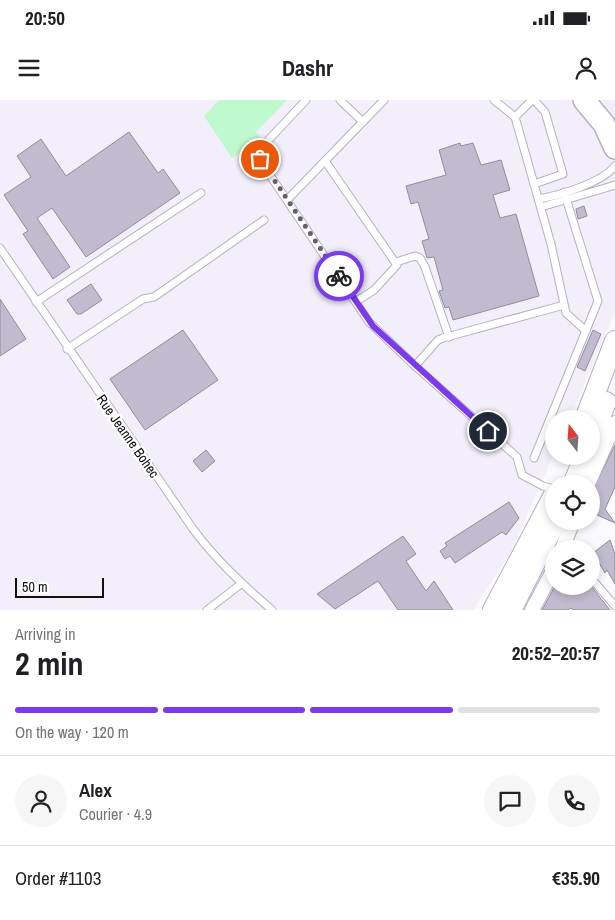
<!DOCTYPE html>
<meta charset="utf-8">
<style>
:root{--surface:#fff;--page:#f6f6f6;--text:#202124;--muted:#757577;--line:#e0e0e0;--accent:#7c3aed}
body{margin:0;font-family:"Archivo Narrow",sans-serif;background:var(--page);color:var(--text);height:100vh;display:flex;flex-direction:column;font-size:19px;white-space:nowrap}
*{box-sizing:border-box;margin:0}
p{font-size:16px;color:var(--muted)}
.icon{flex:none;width:28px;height:28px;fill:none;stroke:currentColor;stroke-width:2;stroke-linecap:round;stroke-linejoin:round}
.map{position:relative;height:510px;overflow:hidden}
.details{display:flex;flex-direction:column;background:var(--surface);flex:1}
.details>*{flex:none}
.needle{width:32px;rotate:343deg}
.controls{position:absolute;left:545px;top:310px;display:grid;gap:10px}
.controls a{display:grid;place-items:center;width:55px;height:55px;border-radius:50%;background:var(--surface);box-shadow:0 2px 8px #0003;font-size:25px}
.scale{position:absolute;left:15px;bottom:12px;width:89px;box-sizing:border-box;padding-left:5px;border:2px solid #110f16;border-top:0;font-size:14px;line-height:18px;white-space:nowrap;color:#110f16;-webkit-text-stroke:4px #fff;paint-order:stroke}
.pin{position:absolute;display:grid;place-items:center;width:42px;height:42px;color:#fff;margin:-21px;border:2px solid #fff;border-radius:50%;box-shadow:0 1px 5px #0007}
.courier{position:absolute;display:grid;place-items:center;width:50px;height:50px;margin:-25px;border:4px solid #7c3aed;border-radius:50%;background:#fff;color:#222;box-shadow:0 1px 6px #0007}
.headline em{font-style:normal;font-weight:700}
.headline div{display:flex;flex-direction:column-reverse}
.headline{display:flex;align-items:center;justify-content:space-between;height:85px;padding:0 15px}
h1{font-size:32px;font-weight:700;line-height:38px}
.bar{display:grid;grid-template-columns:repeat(4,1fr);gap:8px 5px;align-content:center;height:60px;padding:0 15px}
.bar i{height:6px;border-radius:4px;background:var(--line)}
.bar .active{background:var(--accent)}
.bar p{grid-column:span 4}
.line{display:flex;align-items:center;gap:12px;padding:0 15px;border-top:1px solid var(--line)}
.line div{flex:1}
.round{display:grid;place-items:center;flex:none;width:52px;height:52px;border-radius:26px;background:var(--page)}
.status{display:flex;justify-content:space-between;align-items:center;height:35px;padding:0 25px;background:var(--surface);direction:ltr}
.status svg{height:14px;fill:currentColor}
header{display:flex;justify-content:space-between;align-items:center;height:65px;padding:0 15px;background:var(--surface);font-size:22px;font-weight:700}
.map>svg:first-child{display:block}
.built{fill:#f2effb}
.green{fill:#befacd}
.building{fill:#c1bbcf;stroke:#918b9f}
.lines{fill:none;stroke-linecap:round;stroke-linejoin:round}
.service-casing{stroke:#b6b0c5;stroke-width:9}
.minor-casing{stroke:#b6b0c5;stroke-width:16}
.secondary-casing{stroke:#b6b0c5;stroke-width:22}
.primary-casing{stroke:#b6b0c5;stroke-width:24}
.service{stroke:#fff;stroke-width:7}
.minor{stroke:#fff;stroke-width:14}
.secondary{stroke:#fff;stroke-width:20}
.primary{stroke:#fff;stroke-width:21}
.done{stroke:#636167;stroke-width:5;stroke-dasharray:0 9}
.route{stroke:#7c3aed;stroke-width:6}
.labels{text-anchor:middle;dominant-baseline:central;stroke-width:4.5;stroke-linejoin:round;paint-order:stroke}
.street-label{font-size:14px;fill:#110f16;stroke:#fff}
</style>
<div class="status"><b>20:50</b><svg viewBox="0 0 49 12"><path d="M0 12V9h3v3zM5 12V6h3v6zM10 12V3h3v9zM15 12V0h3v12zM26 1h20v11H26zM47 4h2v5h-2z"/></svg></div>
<header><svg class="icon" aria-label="menu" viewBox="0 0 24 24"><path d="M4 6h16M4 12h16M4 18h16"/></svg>Dashr<svg class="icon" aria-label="person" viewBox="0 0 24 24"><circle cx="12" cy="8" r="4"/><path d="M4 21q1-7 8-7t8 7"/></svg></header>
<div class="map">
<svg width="615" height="510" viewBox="0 0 615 510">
<rect width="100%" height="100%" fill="#faf9fd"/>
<path class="built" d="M0,0H615V212L570,319H554V354L511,452L473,510H0Z"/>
<path class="green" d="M219,0H287L256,32L263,40L232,58L204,16Z"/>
<g class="building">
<path d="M129,32L158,73L163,69L180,93L86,157L52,108L37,118L70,167L53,179L23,134L28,131L4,95L31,77L17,56L41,39L66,76Z"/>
<path d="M460,43L461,46L473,43L481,65L501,60L510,90L493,95L500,118L516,114L539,196L453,220L449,207L445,208L439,191L443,190L434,157L427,158L422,141L429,139L418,102L411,104L406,86L446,75L439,50Z"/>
<path d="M584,106L587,116L578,119L576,109Z"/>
<path d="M91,184L102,200L81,214H77L67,200Z"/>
<path d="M0,199L26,239L0,256Z"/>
<path d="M183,230L218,280L145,330L110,279Z"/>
<path d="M593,230L601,234L585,271L577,267Z"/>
<path d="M615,345V387L605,409L615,423L595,414L596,413L591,411V393Z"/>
<path d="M206,350L215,361L202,372L193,361Z"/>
<path d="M509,402L519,418L506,435L502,432L455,463L450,456L445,459L440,451L447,446L445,443Z"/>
<path d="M403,436L416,454L406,461L426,491L434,481L453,510H398L378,481L335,509L317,494Z"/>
<path d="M610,440L615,454V484L607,470L605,473L593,453Z"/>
<path d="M555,486H568L573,492L580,487L583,490L591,486L610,510H573L571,508L568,510H542Z"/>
</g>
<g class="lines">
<g class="service-casing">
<g id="service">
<path d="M306,0L260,49L258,52L259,59L369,222L415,266L517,357L522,375L543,386L554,389"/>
<path d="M340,0L363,22"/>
<path d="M494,0L515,17"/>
<path d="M532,0L515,17L551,144L566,213L586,231"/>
<path d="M534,0L545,12L563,74L534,84"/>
<path d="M325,61L397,165L374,190L357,201"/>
<path d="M539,99C560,95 602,83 615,66"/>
<path d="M287,100L384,0"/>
<path d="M541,107L615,85"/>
<path d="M0,148L193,429C216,460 243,485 272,510"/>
<path d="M396,162L415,156L420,158L425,167L449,237"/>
<path d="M36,202L201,93"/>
<path d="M67,249L143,199L154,197L264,120"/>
<path d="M415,266L438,240L443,238L564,205"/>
<path d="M534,358L598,201L564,92"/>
<path d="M591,478L615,506"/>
<path d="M207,510L241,484"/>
</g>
</g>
<g class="minor-casing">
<g id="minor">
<path d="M588,384L615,323"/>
<path d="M562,449L573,421"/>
<path d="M532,510L554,469"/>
</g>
</g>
<g class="secondary-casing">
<g id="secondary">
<path d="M585,319L615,241"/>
<path d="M591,340L606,302"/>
<path d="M573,384L585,356"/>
<path d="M493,510L554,395"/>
<path d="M511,510L556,421"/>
</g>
</g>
<g class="primary-casing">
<path id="primary" d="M584,0L604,24L615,48"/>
</g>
<use href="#service" class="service"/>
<use href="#minor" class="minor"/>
<use href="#secondary" class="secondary"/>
<use href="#primary" class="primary"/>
</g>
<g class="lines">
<path class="done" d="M260,59L339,176"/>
<path class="route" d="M339,176L373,226L488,331"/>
</g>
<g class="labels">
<g class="street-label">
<text transform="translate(128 336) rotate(55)">Rue Jeanne Bohec</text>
</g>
</g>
</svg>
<div class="controls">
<a><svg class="needle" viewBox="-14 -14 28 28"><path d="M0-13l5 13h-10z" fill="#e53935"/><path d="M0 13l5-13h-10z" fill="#757577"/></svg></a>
<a><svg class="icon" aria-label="locate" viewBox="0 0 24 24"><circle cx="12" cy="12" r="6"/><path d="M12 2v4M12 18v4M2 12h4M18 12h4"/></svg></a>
<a><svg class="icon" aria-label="layers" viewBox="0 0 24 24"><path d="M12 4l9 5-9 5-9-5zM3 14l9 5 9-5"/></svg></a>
</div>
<div class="scale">50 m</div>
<div class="pin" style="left:260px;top:59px;background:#ea580c"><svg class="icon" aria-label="bag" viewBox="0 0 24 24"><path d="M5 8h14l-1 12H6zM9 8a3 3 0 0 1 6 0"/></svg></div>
<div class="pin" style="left:488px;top:331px;background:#1f2937"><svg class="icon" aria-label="home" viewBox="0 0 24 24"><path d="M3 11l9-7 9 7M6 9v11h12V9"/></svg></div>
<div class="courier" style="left:339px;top:176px"><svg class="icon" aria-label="bike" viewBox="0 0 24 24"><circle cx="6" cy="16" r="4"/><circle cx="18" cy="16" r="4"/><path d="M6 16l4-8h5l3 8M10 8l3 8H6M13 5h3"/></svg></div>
</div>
<section class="details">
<div class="headline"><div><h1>2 min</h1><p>Arriving in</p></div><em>20:52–20:57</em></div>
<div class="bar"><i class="active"></i><i class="active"></i><i class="active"></i><i></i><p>On the way · 120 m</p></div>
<div class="line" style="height:90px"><a class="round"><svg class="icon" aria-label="person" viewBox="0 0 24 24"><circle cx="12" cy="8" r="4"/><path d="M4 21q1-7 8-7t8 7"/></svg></a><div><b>Alex</b><p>Courier · 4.9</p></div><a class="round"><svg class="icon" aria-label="chat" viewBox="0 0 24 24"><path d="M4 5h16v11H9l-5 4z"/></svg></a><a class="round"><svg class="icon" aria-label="phone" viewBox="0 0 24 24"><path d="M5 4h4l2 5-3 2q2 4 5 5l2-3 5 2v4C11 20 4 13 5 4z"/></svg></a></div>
<div class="line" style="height:65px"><div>Order #1103</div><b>€35.90</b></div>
</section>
